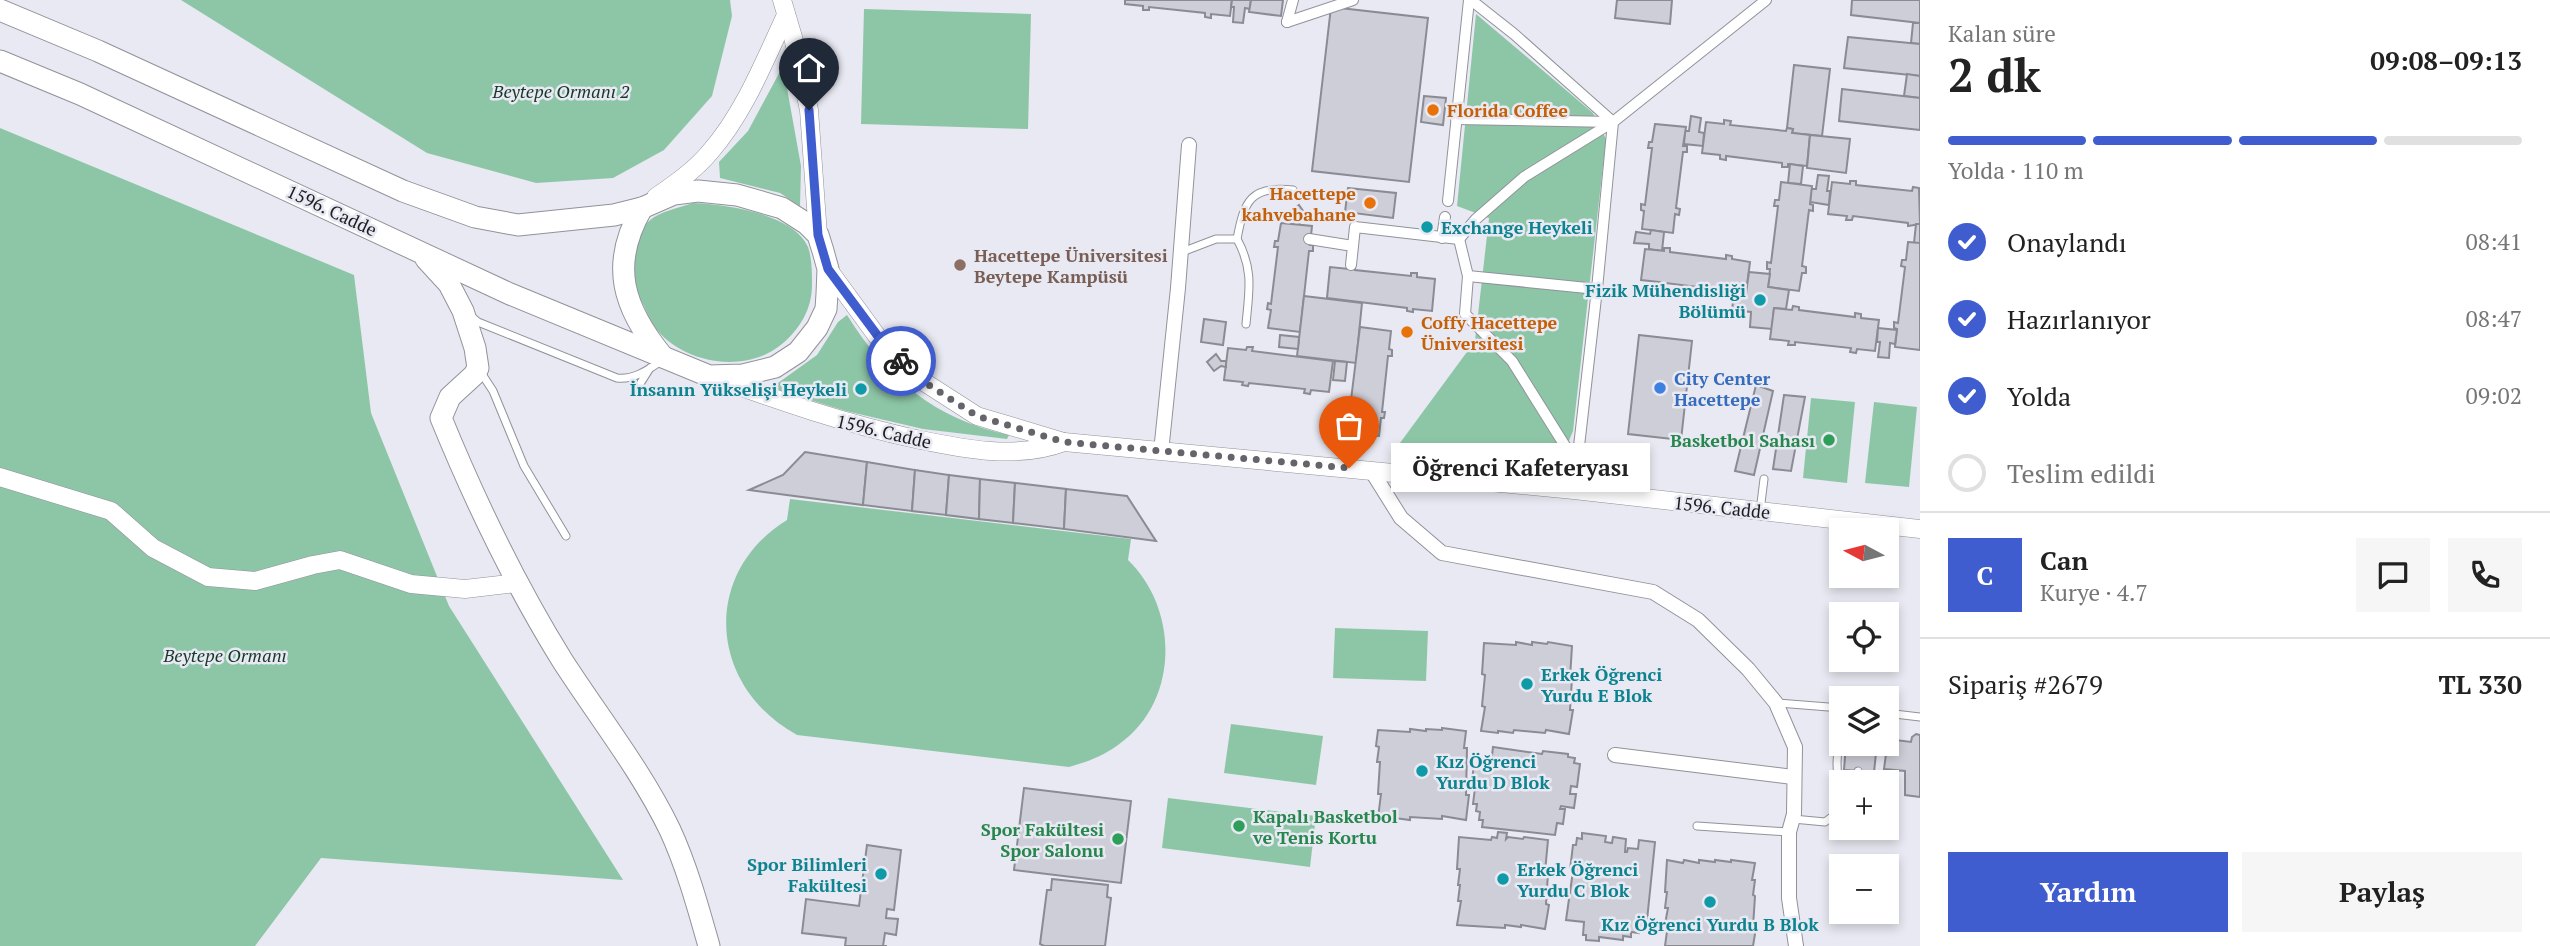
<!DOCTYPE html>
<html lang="tr">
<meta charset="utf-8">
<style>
:root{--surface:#fff;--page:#f6f6f6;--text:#222;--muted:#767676;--line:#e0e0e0;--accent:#405dd0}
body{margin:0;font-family:"PT Serif",serif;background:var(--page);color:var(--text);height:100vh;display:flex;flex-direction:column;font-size:26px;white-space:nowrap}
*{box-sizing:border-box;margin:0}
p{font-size:23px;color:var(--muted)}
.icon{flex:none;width:38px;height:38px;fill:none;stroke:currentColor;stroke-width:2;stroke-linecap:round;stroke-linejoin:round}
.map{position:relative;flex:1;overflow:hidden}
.sheet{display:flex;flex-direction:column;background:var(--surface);width:630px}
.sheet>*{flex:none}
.needle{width:46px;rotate:277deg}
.tools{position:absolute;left:1829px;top:518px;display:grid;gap:14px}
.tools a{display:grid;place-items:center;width:70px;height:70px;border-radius:0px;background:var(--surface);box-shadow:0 4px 10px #0003;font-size:35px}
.pin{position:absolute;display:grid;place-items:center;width:60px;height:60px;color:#fff;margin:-72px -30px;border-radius:50% 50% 50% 0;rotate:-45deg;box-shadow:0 0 7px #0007}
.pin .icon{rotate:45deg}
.courier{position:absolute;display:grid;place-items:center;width:70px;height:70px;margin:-35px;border:5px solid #405dd0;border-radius:50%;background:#fff;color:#222;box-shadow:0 2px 9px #0007}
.bubble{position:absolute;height:49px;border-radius:0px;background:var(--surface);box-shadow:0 4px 10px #0003;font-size:23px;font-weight:800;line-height:49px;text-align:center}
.head em{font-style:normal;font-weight:800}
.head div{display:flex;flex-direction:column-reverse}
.head{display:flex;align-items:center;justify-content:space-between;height:119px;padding:0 28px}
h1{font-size:46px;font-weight:800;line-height:52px}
.bar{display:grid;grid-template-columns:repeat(4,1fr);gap:10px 7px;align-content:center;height:84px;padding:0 28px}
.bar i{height:9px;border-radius:5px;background:var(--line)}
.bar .selected{background:var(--accent)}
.bar p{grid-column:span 4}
.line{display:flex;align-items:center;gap:18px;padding:0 28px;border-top:2px solid var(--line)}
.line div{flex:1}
.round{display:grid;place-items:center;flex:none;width:74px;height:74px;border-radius:0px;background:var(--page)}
ol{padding:0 28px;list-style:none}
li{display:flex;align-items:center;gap:21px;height:77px}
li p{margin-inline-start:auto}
li .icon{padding:7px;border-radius:50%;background:var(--accent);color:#fff;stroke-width:4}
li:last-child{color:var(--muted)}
li i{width:38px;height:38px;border:4px solid var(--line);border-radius:50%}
.action{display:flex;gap:14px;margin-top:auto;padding:14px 28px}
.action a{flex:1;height:80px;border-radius:0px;background:var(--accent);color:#fff;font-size:28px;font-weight:800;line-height:80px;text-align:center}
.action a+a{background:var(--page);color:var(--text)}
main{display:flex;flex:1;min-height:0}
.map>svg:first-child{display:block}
.green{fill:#8dc6a7}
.building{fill:#cdced7;stroke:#8a8b93;stroke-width:2}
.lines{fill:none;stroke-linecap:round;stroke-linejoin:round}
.service-casing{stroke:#91929a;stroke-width:9}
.pedestrian-casing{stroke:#91929a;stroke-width:12}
.minor-casing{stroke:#91929a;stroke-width:16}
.tertiary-casing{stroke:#91929a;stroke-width:19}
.secondary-casing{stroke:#91929a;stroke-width:23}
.service{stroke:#fff;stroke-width:7}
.pedestrian{stroke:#fff;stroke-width:10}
.minor{stroke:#fff;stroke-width:14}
.tertiary{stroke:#fff;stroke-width:18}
.secondary{stroke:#fff;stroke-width:21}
.done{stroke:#64646a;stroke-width:7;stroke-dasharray:0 12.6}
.route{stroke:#405dd0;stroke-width:9}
.food-dot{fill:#e8710a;stroke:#e8e9f2;stroke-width:2.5}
.culture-dot{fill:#0f9aa8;stroke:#e8e9f2;stroke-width:2.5}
.education-dot{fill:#8d6e63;stroke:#e8e9f2;stroke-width:2.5}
.shop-dot{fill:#3f7fe0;stroke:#e8e9f2;stroke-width:2.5}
.leisure-dot{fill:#2e9e5b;stroke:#e8e9f2;stroke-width:2.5}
.labels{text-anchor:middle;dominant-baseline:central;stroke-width:5;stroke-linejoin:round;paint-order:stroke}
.park-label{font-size:18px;font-style:italic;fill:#153827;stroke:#e8e9f2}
.food-label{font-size:18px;font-weight:bold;fill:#c56008;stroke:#e8e9f2;text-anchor:start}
.street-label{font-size:18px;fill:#1d1d20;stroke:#e8e9f2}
.culture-label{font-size:18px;font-weight:bold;fill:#0d838f;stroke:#e8e9f2;text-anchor:start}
.education-label{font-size:18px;font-weight:bold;fill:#785e54;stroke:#e8e9f2;text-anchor:start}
.shop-label{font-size:18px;font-weight:bold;fill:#366cbe;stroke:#e8e9f2;text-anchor:start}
.leisure-label{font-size:18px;font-weight:bold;fill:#27864d;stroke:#e8e9f2;text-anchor:end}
</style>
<main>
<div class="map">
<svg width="1920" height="946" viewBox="0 0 1920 946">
<rect width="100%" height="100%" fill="#e8e9f2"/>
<g class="green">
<path d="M181,0H730L732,16L712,96L664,150L613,178L536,183L427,153Z"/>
<path d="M864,9L1031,14L1028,129L861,124Z"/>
<path d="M1476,14L1593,113L1606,139L1573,431L1566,448L1554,462L1397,447L1475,341L1489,218L1457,206Z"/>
<path d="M783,66L801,166L800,206L780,193L720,178L719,162L748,131Z"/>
<path d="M0,128L354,275L371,413L449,606L623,880L321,858L255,946H0Z"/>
<path d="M693,203C725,204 794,214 808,247C812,258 812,273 812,285C812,309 800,329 782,344C745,375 681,364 653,325C649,319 647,312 644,306C635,289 630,274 634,255C636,242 639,230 649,221C660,211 679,208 693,203Z"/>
<path d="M847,315C887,379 935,419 1009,435L1007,439L923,429L846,411L771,388L817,355L838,322Z"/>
<path d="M1811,398L1855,402L1847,483L1803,478Z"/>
<path d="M1874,402L1917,407L1909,487L1865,483Z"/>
<path d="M790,499L1131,539L1128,560C1179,609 1180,702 1118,745C1103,756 1087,762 1069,767L797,735C709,687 700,574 787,520Z"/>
<path d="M1335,628L1428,631L1426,681L1333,678Z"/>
<path d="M1231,724L1323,736L1316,785L1224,773Z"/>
<path d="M1168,798L1316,816L1310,867L1162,848Z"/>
</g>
<g class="building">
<path d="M1125,0H1232L1230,16L1211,14V18L1205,17V13L1149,7V10H1143V6L1125,4Z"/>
<path d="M1232,0H1251L1250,9L1245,8L1243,23L1233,22L1234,7H1231Z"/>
<path d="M1251,0H1283L1281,16L1249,12Z"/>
<path d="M1617,0H1672L1670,24L1615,18Z"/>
<path d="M1852,0H1920V23L1851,15Z"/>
<path d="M1331,7L1428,18L1409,182L1312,171Z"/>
<path d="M1913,23H1920V44L1911,43Z"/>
<path d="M1848,37L1920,44V76L1844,68Z"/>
<path d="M1794,65L1830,69L1822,136L1792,133L1793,129L1787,128Z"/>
<path d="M1907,74L1920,76V98L1904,96Z"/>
<path d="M1842,89L1920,98V130L1839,121Z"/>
<path d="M1424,96L1446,98L1443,125L1421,122Z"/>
<path d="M1691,116L1701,118L1699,132L1704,133L1703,146L1684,144L1685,131H1689Z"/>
<path d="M1724,120L1731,121L1730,125L1786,131L1787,128L1793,129L1792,133L1810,135L1807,166L1788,164V167H1782V163L1726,156V160L1720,159V155L1702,153L1706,122L1724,124Z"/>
<path d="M1655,124L1686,127L1683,146H1687V152H1683L1676,208L1680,209L1679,215L1675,214L1673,233L1642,229L1644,211L1641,210V204L1645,205L1652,148H1648L1649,142H1652Z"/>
<path d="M1810,135L1850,139L1846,173L1807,168Z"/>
<path d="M1790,164L1803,166L1801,184L1788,183Z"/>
<path d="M1818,175L1829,176L1827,191H1830L1829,205L1810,202L1811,189H1816Z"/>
<path d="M1850,181H1856V185L1912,191L1913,187L1919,188L1920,224L1908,226V223L1853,216L1852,220H1846L1847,216L1828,214L1832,182L1850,184Z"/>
<path d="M1781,182L1812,186L1810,204L1813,205V211L1809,210L1802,266L1806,267V273H1802L1799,291L1768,287L1770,269H1767V262L1771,263L1778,206H1774L1775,200H1779Z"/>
<path d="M1348,188L1396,193L1393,218L1345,212Z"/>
<path d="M1299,205L1306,215L1300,220L1299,225L1294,224V219L1289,213Z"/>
<path d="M1281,223L1312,226L1310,245H1313V251H1309L1300,332L1268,328L1271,310L1267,309L1268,303L1271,304L1278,247H1274L1275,241H1278Z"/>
<path d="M1916,224H1920V243H1914Z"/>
<path d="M1651,230L1664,232L1662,251L1649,249V244L1634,243L1636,232L1650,234Z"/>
<path d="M1908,242L1920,243V350L1895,347L1897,329L1894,328V322L1898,323L1905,267L1901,266L1902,260H1906Z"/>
<path d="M1664,248H1670V252L1726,259V255L1732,256V259L1750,262L1746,293L1728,291L1727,294H1721L1722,290L1666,283L1665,287L1659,286L1660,282L1641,280L1645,249L1664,251Z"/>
<path d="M1355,266V270L1411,276V273H1417V277L1435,279L1432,311L1413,309V312L1407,311V308L1327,298L1330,267L1349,269Z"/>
<path d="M1749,272L1770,274L1768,287L1789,290L1786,309L1774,308L1772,329L1750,327L1751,312L1732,310L1734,292L1746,293Z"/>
<path d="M1304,296L1362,303L1356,363L1297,356Z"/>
<path d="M1793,306L1799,307V310L1855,317V313L1861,314V318L1879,320L1875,351L1857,349L1856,353L1850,352L1851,348L1795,342V345H1788L1789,341L1770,339L1774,308L1792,310Z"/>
<path d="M1204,319L1226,322L1223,345L1201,342Z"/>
<path d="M1360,327L1391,331L1389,349L1392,350V356H1388L1382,412H1385L1384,418H1381L1379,436L1347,433L1349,414H1346L1347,407L1350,408Z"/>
<path d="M1878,328L1897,330L1895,344L1890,343L1889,358L1878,357L1880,342H1877Z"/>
<path d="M1280,335L1299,337L1298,349L1279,347Z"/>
<path d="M1639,335L1692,341L1681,440L1628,434Z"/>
<path d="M1247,347H1253L1252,351L1333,361L1329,392L1311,390L1310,394L1304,393L1305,389L1249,383L1248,386L1242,385L1243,382L1224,380L1228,348L1246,350Z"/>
<path d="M1216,354L1221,361H1226V367L1221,366L1214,371L1207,362Z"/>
<path d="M1335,361L1347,362L1345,381L1333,380Z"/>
<path d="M1756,385L1773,391L1754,475L1735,471Z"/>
<path d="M1784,395L1805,397L1791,471L1773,469Z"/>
<path d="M805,452L867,462L863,505L749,490L783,475Z"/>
<path d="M867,462L915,470L912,511L863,505Z"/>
<path d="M915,470L949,475L946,515L912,511Z"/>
<path d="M949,475L980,479L979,519L946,515Z"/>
<path d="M980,479L1015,483L1013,523L979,519Z"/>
<path d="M1015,483L1066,489L1064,529L1013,523Z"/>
<path d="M1066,489L1127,496L1156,541L1064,529Z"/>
<path d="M1516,642L1532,645V642L1547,644L1548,642L1572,646L1570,678H1572L1570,710H1573L1569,734L1546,730L1545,733L1514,730L1513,733L1498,731V733L1481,731L1485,707L1482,706L1485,675L1482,674L1484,643L1516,645Z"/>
<path d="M1442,728L1466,731L1464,748H1467L1466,795H1469L1466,820L1442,816V819L1410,817V820L1395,818L1394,820L1378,818L1381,794H1378L1380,762H1377L1379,747L1376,746L1378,730L1410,732V729L1426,731V729L1442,730Z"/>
<path d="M1916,734L1920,735V797L1905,795V771L1884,769L1888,739L1911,742L1912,737Z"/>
<path d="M1846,744H1877L1874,772L1844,770Z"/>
<path d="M1493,747L1542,754L1543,751L1568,754V757L1575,758L1574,763L1580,764L1577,787L1571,786L1570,794H1576L1574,808L1561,806L1560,809H1565L1563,824L1557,823L1555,835L1482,827L1483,820H1479L1480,812L1476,811L1477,804H1473L1476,780L1472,779L1474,766L1478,767V763L1491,765Z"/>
<path d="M1024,788L1131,801L1121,883L1014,870Z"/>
<path d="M1498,832L1507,833L1506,839L1508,837L1523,839L1524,837L1548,840L1545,872L1548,873L1546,904L1549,905L1545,929L1521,925V927L1505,925V928L1457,925L1461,901H1458L1460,885H1458L1460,869H1457L1459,837L1491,840L1492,837L1497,838Z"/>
<path d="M1582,833L1606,836L1605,842L1612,843L1613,837L1626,839L1625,852H1627L1628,848L1638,849L1639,840L1655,842L1646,930L1639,929V933L1631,932V937L1623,936V940L1599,937V941L1586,940V935H1583L1584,922L1566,920L1573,871L1570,870L1573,845H1576L1577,838L1582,839Z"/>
<path d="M867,845L901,850L894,910L887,909L886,918L898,919L896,935L885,933L883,946H887H845L846,938L802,933L806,899L859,906Z"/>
<path d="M1667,860L1683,863L1684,860L1699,863V860L1715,862V860L1731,862V860L1755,863L1752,880H1755L1753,895L1755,896L1753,927L1756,928L1753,946H1665L1668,924H1665L1668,908H1665L1667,892H1665Z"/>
<path d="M1052,879L1108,885L1107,897L1111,898L1105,946H1044L1040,944L1047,890H1051Z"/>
</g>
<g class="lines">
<g class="service-casing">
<g id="service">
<path d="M1237,239C1254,270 1249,291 1246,324"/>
<path d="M1182,252L1216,239H1237C1244,201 1251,185 1293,190"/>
<path d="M472,317L478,322L617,378C635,380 649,369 663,360"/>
<path d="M480,371L493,391L524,466L566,536"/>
<path d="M638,387L650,368"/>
<path d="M1760,511L1764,479"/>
<path d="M1777,703L1841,708"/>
<path d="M1886,713L1920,717"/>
<path d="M1839,729L1837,763L1839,813"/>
<path d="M1855,782L1858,771"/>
<path d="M1793,819L1825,822L1841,810"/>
<path d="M1697,826L1789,832"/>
</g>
</g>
<g class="pedestrian-casing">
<g id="pedestrian">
<path d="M1471,0L1514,34L1613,122"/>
<path d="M1287,22L1353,0"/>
<path d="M1287,22L1293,0"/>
<path d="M1456,119L1613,122"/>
<path d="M1448,201L1469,0"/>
<path d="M1442,238L1445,217"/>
<path d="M1309,239L1353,246"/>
<path d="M1459,239L1476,219L1524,177L1613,122L1766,0"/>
<path d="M1459,239L1468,276L1465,314L1512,361L1577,465"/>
<path d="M1351,265L1355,227L1459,239"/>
<path d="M1468,276L1597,289"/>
<path d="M1574,490L1597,289L1613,122"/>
</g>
</g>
<g class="minor-casing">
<g id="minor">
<path d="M1161,452L1178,288L1189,145"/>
<path d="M1371,470L1401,518L1442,553L1653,592L1698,620L1748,669L1776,703L1795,747L1794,814L1789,832V898L1796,946"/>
<path d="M1615,755L1793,777"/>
</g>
</g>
<g class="tertiary-casing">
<g id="tertiary">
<path d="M782,0L793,37L809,110L818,235"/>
<path d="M656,197C675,184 695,170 710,152C744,113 764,62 786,15"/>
<path d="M828,269L882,343L921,380L977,416L1064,442L1574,490L1920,529"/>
<path d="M716,378C783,402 846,424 916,439C964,449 1016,460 1064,442"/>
<path d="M0,477L111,511L153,548L208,577L255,581L313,565L340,560L411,584L465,589L517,583"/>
</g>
</g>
<g class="secondary-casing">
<g id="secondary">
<path d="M0,10L98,51L403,191L475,217L518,225L614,215L642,208L674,194L698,191L737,195L782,208L807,224L818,235L823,251L828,269L827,294L826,309L817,328L798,352L775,367L743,375L709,376L510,294L80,94L0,61"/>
<path d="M642,208C609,265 623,308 663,357"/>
<path d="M426,259L449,284L463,311L475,348L478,368L474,375L450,397L441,418C475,501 515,584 562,660C598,716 641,770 670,830C687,867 698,907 709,946"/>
</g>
</g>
<use href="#service" class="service"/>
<use href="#pedestrian" class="pedestrian"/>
<use href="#minor" class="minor"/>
<use href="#tertiary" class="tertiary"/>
<use href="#secondary" class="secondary"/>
</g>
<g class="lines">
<path class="done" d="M901,361L921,380L977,416L1064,442L1349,468"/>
<path class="route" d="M809,110L818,235L828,269L883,343L901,361"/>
</g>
<g class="food-dot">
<circle cx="1433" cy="110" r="7"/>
<circle cx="1370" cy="203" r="7"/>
<circle cx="1407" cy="332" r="7"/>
</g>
<g class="culture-dot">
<circle cx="1427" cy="227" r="7"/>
<circle cx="1760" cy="300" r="7"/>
<circle cx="861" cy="389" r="7"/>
<circle cx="1527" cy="684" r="7"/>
<circle cx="1422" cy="771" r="7"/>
<circle cx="881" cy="874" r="7"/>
<circle cx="1503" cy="879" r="7"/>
<circle cx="1710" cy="902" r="7"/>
</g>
<circle class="education-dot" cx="960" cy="265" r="7"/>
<circle class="shop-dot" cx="1660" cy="388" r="7"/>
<g class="leisure-dot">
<circle cx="1829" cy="440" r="7"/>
<circle cx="1239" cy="826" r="7"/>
<circle cx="1118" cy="839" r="7"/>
</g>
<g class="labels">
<g class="park-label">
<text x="561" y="91">Beytepe Ormanı 2</text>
<text x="225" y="655">Beytepe Ormanı</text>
</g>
<g class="food-label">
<text x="1447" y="110">Florida Coffee</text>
<text x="1356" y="193" text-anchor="end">Hacettepe<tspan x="1356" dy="21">kahvebahane</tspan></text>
<text x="1421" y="322">Coffy Hacettepe<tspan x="1421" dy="21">Üniversitesi</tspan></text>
</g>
<g class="street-label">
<text transform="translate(332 210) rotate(25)">1596. Cadde</text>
<text transform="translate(884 431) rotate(13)">1596. Cadde</text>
<text transform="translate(1722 507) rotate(6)">1596. Cadde</text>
</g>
<g class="culture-label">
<text x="1441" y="227">Exchange Heykeli</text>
<text x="1746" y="290" text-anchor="end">Fizik Mühendisliği<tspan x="1746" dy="21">Bölümü</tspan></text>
<text x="847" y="389" text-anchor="end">İnsanın Yükselişi Heykeli</text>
<text x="1541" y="674">Erkek Öğrenci<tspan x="1541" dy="21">Yurdu E Blok</tspan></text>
<text x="1436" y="761">Kız Öğrenci<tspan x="1436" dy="21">Yurdu D Blok</tspan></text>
<text x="867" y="864" text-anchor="end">Spor Bilimleri<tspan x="867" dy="21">Fakültesi</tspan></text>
<text x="1517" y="869">Erkek Öğrenci<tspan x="1517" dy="21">Yurdu C Blok</tspan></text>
<text x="1710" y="924" text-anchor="middle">Kız Öğrenci Yurdu B Blok</text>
</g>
<g class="education-label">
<text x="974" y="255">Hacettepe Üniversitesi<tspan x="974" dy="21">Beytepe Kampüsü</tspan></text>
</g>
<g class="shop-label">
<text x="1674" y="378">City Center<tspan x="1674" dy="21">Hacettepe</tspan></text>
</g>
<g class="leisure-label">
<text x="1815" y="440">Basketbol Sahası</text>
<text x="1253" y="816" text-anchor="start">Kapalı Basketbol<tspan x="1253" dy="21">ve Tenis Kortu</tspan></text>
<text x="1104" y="829">Spor Fakültesi<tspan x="1104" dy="21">Spor Salonu</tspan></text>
</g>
</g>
</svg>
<div class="tools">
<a><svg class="needle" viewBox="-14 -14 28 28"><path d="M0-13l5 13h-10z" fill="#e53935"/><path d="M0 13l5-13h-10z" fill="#767676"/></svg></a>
<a><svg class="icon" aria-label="locate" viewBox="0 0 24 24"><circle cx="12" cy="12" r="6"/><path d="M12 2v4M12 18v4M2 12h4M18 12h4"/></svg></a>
<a><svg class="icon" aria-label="layers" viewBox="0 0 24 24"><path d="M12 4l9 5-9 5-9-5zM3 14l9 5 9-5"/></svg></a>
<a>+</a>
<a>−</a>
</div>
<div class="pin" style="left:1349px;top:468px;background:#ea580c"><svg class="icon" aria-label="bag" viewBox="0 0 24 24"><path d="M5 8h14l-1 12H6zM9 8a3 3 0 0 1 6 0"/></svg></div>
<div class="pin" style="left:809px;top:110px;background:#1f2937"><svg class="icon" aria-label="home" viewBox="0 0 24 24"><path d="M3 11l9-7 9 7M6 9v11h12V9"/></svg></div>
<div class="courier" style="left:901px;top:361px"><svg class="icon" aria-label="bike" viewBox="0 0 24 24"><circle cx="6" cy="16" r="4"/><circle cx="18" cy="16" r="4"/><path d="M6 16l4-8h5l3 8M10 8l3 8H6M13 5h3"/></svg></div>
<div class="bubble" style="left:1391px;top:443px;width:259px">Öğrenci Kafeteryası</div>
</div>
<section class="sheet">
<div class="head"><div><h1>2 dk</h1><p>Kalan süre</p></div><em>09:08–09:13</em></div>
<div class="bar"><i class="selected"></i><i class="selected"></i><i class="selected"></i><i></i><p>Yolda · 110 m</p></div>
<ol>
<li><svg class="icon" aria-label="check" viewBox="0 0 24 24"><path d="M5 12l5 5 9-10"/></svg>Onaylandı<p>08:41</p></li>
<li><svg class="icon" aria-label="check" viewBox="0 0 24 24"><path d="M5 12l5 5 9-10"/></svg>Hazırlanıyor<p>08:47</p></li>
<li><svg class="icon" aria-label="check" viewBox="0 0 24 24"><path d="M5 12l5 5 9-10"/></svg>Yolda<p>09:02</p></li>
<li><i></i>Teslim edildi</li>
</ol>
<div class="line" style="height:126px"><b class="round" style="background:var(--accent);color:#fff">C</b><div><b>Can</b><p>Kurye · 4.7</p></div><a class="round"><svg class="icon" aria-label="chat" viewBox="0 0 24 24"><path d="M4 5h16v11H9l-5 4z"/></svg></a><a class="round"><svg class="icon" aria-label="phone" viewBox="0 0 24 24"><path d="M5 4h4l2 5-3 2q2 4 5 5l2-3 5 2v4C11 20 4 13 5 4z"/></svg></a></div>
<div class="line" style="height:91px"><div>Sipariş #2679</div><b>TL 330</b></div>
<div class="action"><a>Yardım</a><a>Paylaş</a></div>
</section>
</main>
